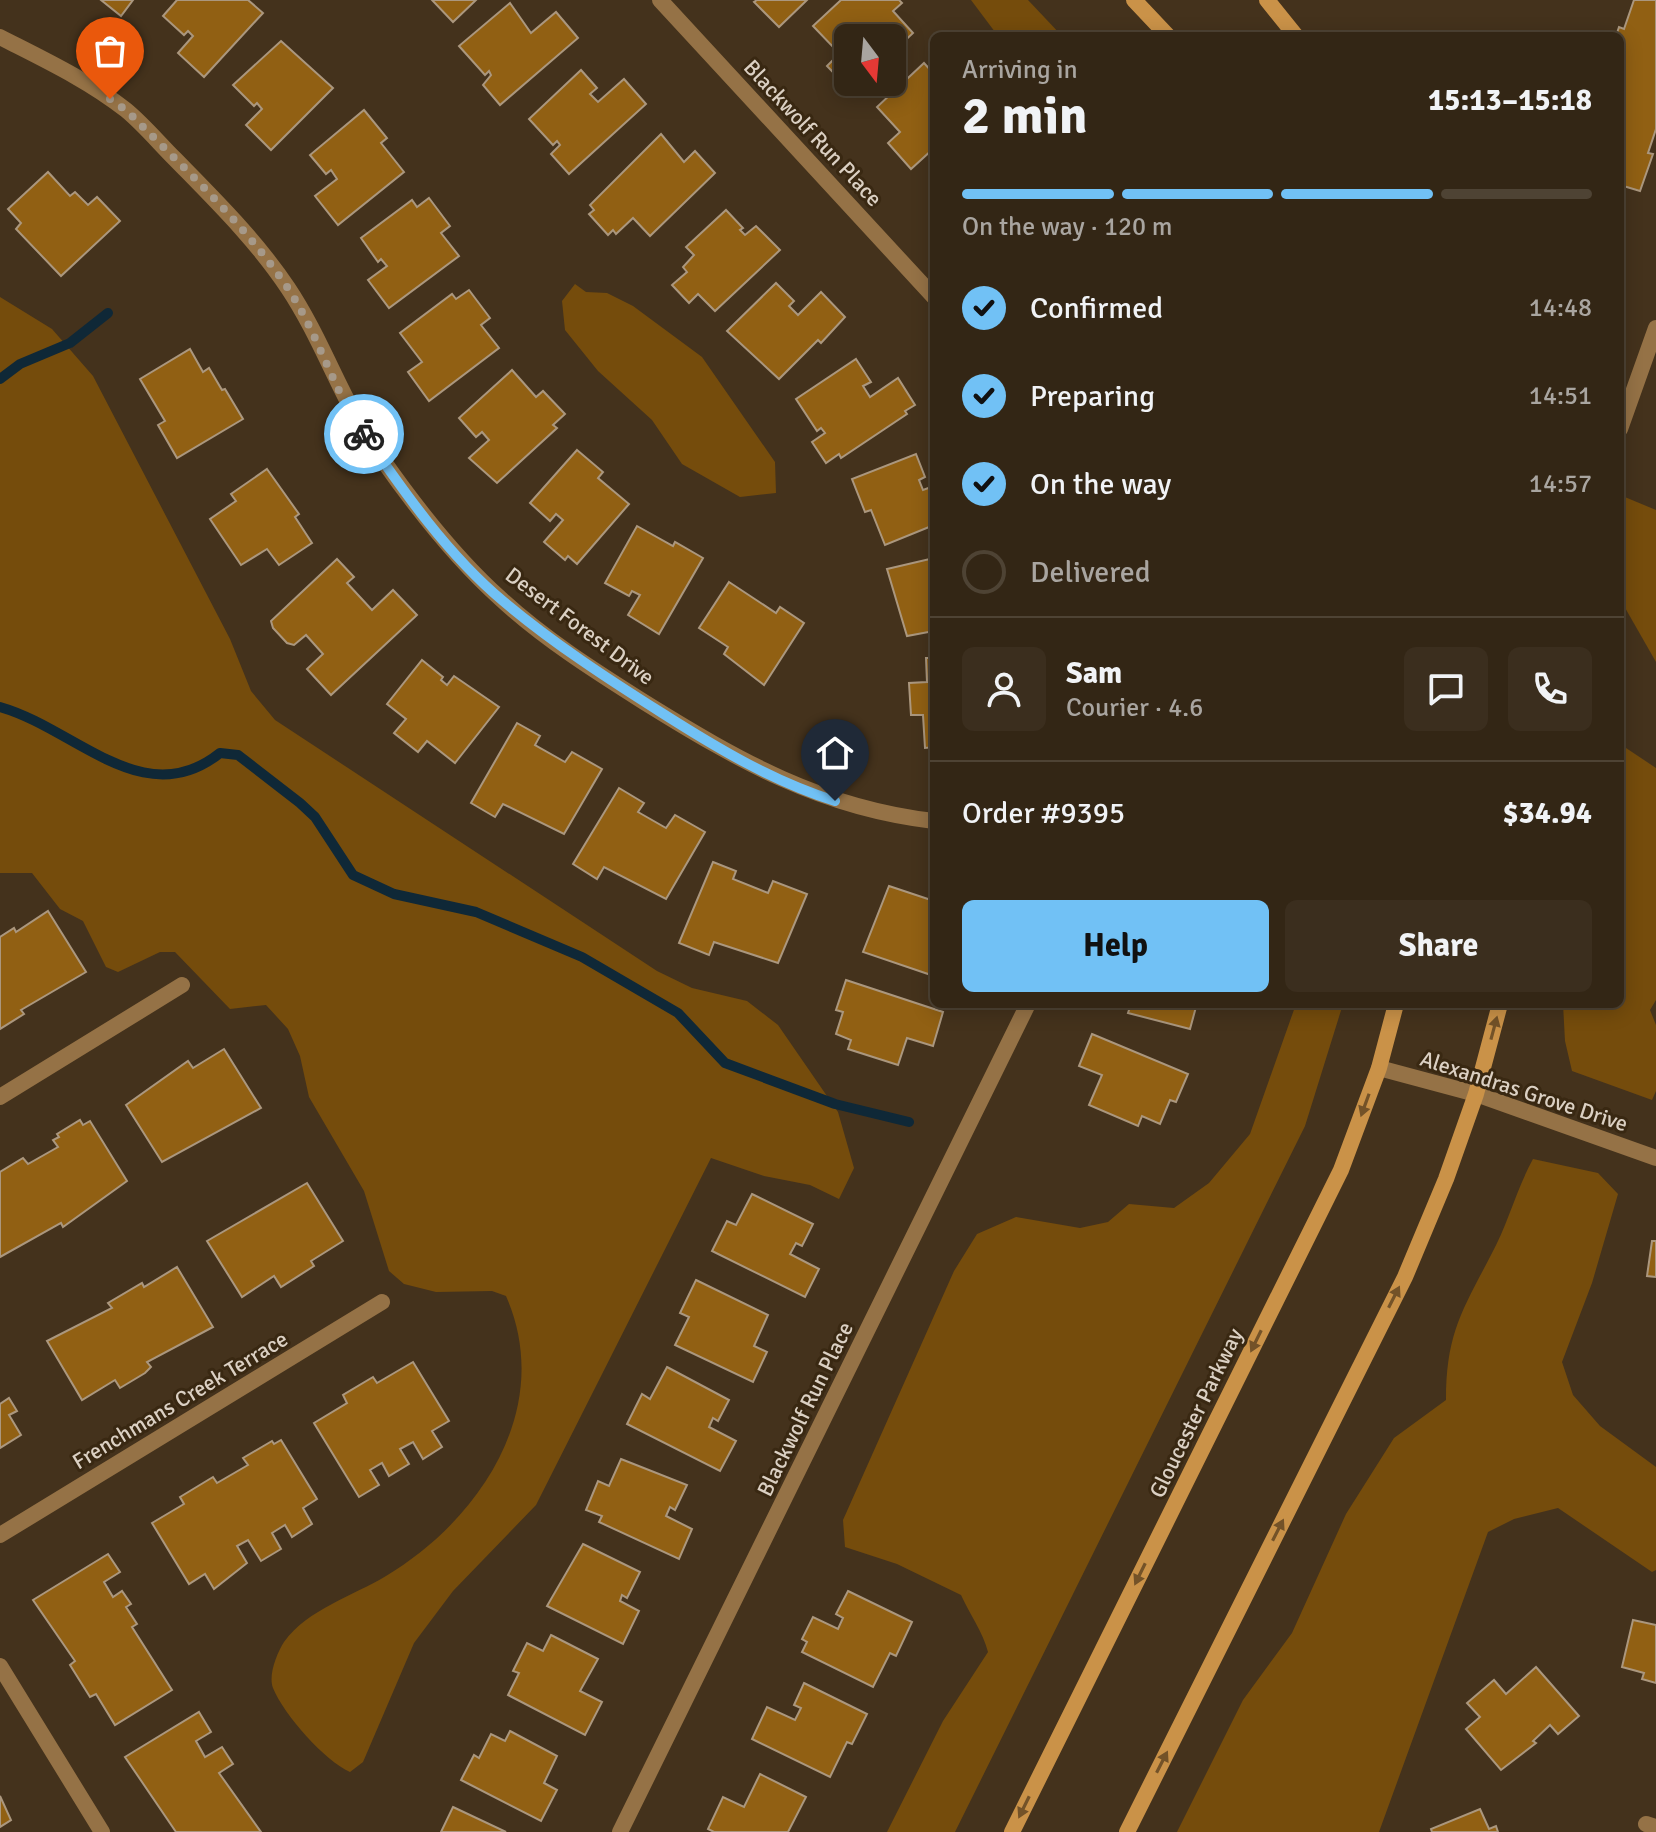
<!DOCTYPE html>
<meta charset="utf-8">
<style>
:root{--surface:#332615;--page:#3b2e1e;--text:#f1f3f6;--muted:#a9a5a0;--line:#4e4334;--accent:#71c1f5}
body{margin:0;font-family:Signika,sans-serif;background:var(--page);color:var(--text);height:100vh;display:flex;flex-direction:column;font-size:30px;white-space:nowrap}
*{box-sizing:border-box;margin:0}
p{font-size:26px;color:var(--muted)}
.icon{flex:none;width:44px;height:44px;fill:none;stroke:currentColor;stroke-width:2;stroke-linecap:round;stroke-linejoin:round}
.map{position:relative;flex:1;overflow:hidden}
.drawer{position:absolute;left:930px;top:32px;width:694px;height:976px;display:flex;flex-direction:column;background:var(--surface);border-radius:12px;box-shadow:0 4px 20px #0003,0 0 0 2px var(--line)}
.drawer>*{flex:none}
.needle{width:52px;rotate:164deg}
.fabs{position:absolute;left:834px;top:24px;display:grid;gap:16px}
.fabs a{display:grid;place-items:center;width:72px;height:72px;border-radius:12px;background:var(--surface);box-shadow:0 4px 20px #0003,0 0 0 2px var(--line);font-size:40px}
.pin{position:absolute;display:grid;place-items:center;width:68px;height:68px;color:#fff;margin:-82px -34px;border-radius:50% 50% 50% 0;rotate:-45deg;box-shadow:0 0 8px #0007}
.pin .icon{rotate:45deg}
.courier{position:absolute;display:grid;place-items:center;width:80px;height:80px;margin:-40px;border:6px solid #71c1f5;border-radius:50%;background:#fff;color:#222;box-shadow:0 2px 10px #0007}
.headline em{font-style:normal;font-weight:700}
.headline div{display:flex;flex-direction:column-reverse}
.headline{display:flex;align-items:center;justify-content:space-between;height:136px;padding:0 32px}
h1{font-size:52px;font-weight:700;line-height:60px}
.bar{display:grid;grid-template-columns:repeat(4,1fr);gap:12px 8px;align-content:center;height:96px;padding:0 32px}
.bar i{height:10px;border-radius:6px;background:var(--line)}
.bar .selected{background:var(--accent)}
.bar p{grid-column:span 4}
.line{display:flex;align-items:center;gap:20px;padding:0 32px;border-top:2px solid var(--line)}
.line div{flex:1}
.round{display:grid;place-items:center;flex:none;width:84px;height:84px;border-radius:12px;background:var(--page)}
ol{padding:0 32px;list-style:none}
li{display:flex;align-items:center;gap:24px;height:88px}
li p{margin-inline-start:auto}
li .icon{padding:8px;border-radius:50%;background:var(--accent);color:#111;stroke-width:4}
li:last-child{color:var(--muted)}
li i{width:44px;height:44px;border:4px solid var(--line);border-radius:50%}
.cta{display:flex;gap:16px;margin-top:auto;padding:16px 32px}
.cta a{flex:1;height:92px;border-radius:12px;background:var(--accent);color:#111;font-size:32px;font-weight:700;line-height:92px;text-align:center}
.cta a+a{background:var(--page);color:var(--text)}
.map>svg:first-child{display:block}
.green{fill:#754c0c}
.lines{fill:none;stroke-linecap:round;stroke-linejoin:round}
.stream{stroke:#0f2837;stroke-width:10}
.building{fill:#916013;stroke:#ab977e;stroke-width:2}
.street{stroke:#957246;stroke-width:16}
.secondary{stroke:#ca9248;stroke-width:16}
.oneway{fill:#735228}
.done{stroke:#a69989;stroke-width:8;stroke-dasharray:0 14.4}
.route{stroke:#71c1f5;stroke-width:10}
.labels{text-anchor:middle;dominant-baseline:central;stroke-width:6;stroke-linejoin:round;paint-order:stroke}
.street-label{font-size:22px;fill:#dbd0c3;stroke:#392812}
</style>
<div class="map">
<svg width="1656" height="1832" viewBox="0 0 1656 1832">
<rect width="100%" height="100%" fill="#44321c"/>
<g class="green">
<path d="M971,0H1028L1062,36H998Z"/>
<path d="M575,284L586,292L607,293L633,306L702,357L775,462L776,493L740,497L682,464L652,420L598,371L565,330L562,301Z"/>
<path d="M0,297L52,329L93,376L230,639L251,691L275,720L657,971L692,988L747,1001L778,1025L838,1112L854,1168L839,1199L810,1185L764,1176L711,1158L536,1505L453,1591L414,1643L363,1762L350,1772C325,1761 284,1715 273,1688C268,1675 277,1653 284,1642C308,1609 353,1596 386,1576C481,1519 555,1407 506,1296L492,1291L436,1292L404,1284L389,1271L364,1191L309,1097L300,1056L288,1029L266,1005L230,1009L175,952H160L118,972L106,967L83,921L60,909L32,873H0Z"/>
<path d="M1620,495L1656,510V662L1620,599Z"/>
<path d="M1620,744L1656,768V1000L1650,1010L1656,1025V1091L1652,1100L1572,1071L1565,1041L1563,1004H1620Z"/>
<path d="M1296,1004H1343L1305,1126L955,1832H887L943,1721L988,1652C983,1632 970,1615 961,1595L897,1564L845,1547L843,1520L954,1271L977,1234L1016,1217L1080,1228L1108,1222L1129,1204L1174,1208L1209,1183L1250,1134Z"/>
<path d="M1533,1159L1598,1173L1618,1194L1592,1283L1562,1362L1573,1395L1600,1426L1656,1467V1570L1652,1572L1558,1508L1514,1519L1488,1532L1379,1832H1177L1243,1700L1292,1633L1346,1514L1394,1438L1446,1400C1446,1334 1462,1311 1491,1255C1508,1224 1516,1190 1533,1159Z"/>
</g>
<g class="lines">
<g class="stream">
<path d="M0,379L20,364L70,343L108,313"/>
<path d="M0,707C75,728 144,814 220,753L238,755L300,803L315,817L353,875L394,894L476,912L582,957L678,1013L725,1063L835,1104L909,1122"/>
</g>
</g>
<g class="building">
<path d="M101,0H133L121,16Z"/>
<path d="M177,0H248L263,13L204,77L178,53L193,36L188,31L184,35L163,16Z"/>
<path d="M432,0H476L453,22Z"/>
<path d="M757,0H807L779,27L754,2Z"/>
<path d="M841,0H899L902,3L893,11L913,33L892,53V38H848V82H860L851,91L827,66L843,50L838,45L834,48L813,26Z"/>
<path d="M1634,0H1656V129L1648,153L1653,154L1640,191L1620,185V36H1616L1619,27L1624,29Z"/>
<path d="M510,3L531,33L556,12L578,38L500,105L483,85L491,75L489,71L485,75L459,46Z"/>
<path d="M281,41L333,88L271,150L246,125L262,109L257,103L254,106L233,85Z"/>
<path d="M924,63L934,74V148L911,169L888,143L900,132L877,107Z"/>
<path d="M581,70L597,88L590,94L598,102L624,79L646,104L569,174L551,154L560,145L557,141L553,145L529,119Z"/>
<path d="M364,110L387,138L381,143L404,172L338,225L315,196L337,179L331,170L326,174L310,155Z"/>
<path d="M661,134L684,162L695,151L715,173L650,236L633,218L616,234L613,230L608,235L589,214L594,210L590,205Z"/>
<path d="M48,172L70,196L75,192L88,205L97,197L120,221L61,276L16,229L21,223L8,209Z"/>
<path d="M429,198L450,226L441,233L459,256L389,308L368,280L387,266L381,259L378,262L361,238L412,200L417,207Z"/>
<path d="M726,210L743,228L740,230L745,235L756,226L780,250L715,311L698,294L689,303L672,285L687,272L683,267L694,255L686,247Z"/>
<path d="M776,283L794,301L789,306L798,315L821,292L845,317L821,343L818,340L779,379L727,331Z"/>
<path d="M469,290L490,318L481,325L499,348L429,401L408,372L422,362L400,333L452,294L456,299Z"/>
<path d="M190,349L203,372L209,368L222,390L225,389L243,419L177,458L158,425L165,421L140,379Z"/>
<path d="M856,359L871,382L863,386L870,397L898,378L915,405L905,411L907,414L841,458L839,454L826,463L812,442L825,433L821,428L817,431L796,399Z"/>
<path d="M512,370L536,397L543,391L565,414L553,425L557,428L497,483L469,458L489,440L482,432L476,437L459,418Z"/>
<path d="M577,450L603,472L598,478L629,504L577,564L568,556L565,560L544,542L563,520L556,514L550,521L530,503Z"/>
<path d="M916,454L925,477L919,480L923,490L934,486V525L885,545L871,510L865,512L852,479Z"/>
<path d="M267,469L299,514L295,517L312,543L279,565L267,549L241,565L210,519L236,501L231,494Z"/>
<path d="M637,526L673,546L675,542L703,558L659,634L628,615L640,595L632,591L629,596L605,583Z"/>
<path d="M934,558V631L907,636L887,569Z"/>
<path d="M337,559L354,577L347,583L372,610L393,590L417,615L331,695L307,669L323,654L306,635L294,645L287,643L273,628L271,621Z"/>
<path d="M729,582L776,613L780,607L804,623L764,685L724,654L728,647L699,628Z"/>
<path d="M926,658H934V747L925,748L923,715H911L909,683L927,682Z"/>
<path d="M422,660L443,677L441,680L447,685L454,676L499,707L455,763L427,741L418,752L394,733L406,719L387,704Z"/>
<path d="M517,723L540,736L535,745L565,762L572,752L602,769L564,834L503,804L495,817L471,803Z"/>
<path d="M619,788L644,803L638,812L666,828L675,815L705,832L666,899L604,867L597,879L573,864Z"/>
<path d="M713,862L736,871L733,879L768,893L773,881L807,894L778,963L714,942L709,955L679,943Z"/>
<path d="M889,886L934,901V976L863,952Z"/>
<path d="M48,911L86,972L21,1010L24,1014L0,1029V937L14,928L16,932Z"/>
<path d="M846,980L943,1012L933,1046L907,1038L898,1065L848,1049L851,1040L836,1034L843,1012L836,1010Z"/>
<path d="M1131,1004H1203L1202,1008L1196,1007L1190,1029L1128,1013Z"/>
<path d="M1092,1034L1188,1074L1176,1102L1170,1100L1160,1124L1142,1116L1138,1126L1089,1105L1102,1075L1079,1066Z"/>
<path d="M224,1049L261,1108L162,1162L126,1105L188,1061L193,1068Z"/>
<path d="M80,1120L83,1125L90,1121L127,1181L63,1227L61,1223L0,1257V1172L23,1158L28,1164L58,1147L53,1140L59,1137L57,1134Z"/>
<path d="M307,1183L343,1241L311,1261L314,1266L281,1287L274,1276L242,1297L207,1241Z"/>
<path d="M752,1194L813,1224L802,1246L796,1243L790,1254L819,1269L805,1297L712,1251L727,1221L736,1225Z"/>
<path d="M1652,1241H1656V1277L1647,1276Z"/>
<path d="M177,1267L213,1327L147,1362L151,1367L145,1373L120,1388L115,1380L82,1400L47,1341L112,1308L108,1303L142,1283L144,1287Z"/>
<path d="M696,1280L768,1315L754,1346L767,1352L753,1382L675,1345L689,1317L680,1313Z"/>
<path d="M413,1362L449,1421L432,1431L442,1447L423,1459L413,1442L400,1449L409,1464L389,1476L382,1463L370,1470L379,1485L359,1497L314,1423L347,1403L343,1395L373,1377L377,1383Z"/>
<path d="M667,1367L729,1400L718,1421L713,1418L709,1427L736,1441L720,1471L627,1424L642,1394L650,1399Z"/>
<path d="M9,1398L17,1411L9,1415L21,1435L0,1448V1404Z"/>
<path d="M281,1440L317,1499L303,1508L312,1524L292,1537L285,1525L272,1533L281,1549L261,1561L248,1540L237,1546L247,1563L214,1589L205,1574L189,1584L152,1523L184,1504L180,1497L213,1477L217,1483L248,1465L243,1458L272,1441L274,1444Z"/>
<path d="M621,1459L687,1485L675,1510L670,1507L666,1516L692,1529L679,1559L599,1522L602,1516L586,1510L598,1481L609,1486Z"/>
<path d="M583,1544L640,1572L627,1598L622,1595L620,1601L639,1611L623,1644L547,1606Z"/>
<path d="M108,1554L120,1572L104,1582L113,1597L122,1591L131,1604L126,1607L137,1624L132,1627L172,1690L115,1725L96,1694L90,1697L70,1665L75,1661L33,1600Z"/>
<path d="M848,1591L912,1622L896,1656L890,1653L873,1687L802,1652L807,1642L802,1639L813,1617L838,1629L843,1618L836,1614Z"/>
<path d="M1633,1620L1656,1625V1683L1642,1679L1644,1673L1622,1667Z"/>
<path d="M551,1635L598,1659L580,1691L602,1702L585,1735L508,1695L519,1673L513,1671L527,1643L543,1651Z"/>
<path d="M1536,1667L1579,1716L1558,1734L1550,1725L1533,1741L1536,1743L1501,1770L1466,1729L1480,1717L1467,1703L1494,1680L1506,1694Z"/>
<path d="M804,1683L867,1714L852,1744L847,1742L830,1777L752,1739L767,1707L795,1720L801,1708L794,1705Z"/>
<path d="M199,1712L211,1732L196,1741L205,1757L222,1747L233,1764L219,1773L261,1832H176L125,1757Z"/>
<path d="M510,1731L557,1756L544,1783L557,1790L541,1821L461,1780L474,1755L479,1758L491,1734L505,1741Z"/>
<path d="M760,1774L806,1797L788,1832H714L708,1829L723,1797L744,1807Z"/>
<path d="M0,1796L11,1820L0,1827Z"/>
<path d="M453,1807L506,1832H441Z"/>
<path d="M1480,1809L1489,1829L1496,1826L1498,1832H1432L1431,1829Z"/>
</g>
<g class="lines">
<g class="street">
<path d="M660,0L934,297"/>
<path d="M0,37C43,59 88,80 126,110C143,124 159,143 175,159C215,200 256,240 288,288C324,342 343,405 382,459C417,509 455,558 501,599C543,638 595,671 644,702C739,761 821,808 934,821"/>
<path d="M1620,429L1656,328"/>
<path d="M1379,1068L1476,1094L1656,1158"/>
<path d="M0,1097L182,985"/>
<path d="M0,1535L382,1302"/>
<path d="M0,1666L102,1832"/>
<path d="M1646,1824L1656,1827"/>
<path d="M620,1832L1028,1004"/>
</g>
<g class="secondary">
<path d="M1134,0L1168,36"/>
<path d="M1267,0L1296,36"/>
<path d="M1012,1832L1341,1170L1379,1068L1396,1004"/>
<path d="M1127,1832L1405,1277L1446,1179L1476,1094L1500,1004"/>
</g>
</g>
<defs><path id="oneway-solid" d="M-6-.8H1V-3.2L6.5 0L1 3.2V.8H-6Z" transform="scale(2)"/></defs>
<g class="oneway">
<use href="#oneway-solid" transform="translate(1494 1028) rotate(-75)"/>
<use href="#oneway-solid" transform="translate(1365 1105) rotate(110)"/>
<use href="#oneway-solid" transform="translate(1394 1297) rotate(-63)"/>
<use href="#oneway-solid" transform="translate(1256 1341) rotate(116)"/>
<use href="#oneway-solid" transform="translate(1278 1530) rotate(-63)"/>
<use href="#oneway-solid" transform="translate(1140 1574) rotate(116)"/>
<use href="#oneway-solid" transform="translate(1162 1762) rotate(-63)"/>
<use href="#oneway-solid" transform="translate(1024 1807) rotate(116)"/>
</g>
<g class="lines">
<path class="done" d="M110,99L127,111C183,167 243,222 287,287C318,333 332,388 364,434"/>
<path class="route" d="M364,434C404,492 448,555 503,601C553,643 608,679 662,713C717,748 772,781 835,801"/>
</g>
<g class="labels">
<g class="street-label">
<text transform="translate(813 133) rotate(47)">Blackwolf Run Place</text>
<text transform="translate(580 626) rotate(37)">Desert Forest Drive</text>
<text transform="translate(1524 1091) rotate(18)">Alexandras Grove Drive</text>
<text transform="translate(180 1400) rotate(-31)">Frenchmans Creek Terrace</text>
<text transform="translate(805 1409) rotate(-64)">Blackwolf Run Place</text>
<text transform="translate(1196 1413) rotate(-64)">Gloucester Parkway</text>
</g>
</g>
</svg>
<div class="fabs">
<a><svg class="needle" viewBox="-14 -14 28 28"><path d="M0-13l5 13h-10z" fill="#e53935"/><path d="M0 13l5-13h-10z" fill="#a9a5a0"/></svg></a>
</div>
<div class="pin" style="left:110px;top:99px;background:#ea580c"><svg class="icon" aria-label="bag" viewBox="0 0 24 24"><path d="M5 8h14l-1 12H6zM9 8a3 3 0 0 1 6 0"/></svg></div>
<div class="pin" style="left:835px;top:801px;background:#1f2937"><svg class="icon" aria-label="home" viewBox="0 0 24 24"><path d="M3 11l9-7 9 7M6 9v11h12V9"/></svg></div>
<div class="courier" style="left:364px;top:434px"><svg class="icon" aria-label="bike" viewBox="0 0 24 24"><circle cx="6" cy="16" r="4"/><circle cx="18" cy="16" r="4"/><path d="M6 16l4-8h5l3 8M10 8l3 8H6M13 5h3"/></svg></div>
<section class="drawer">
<div class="headline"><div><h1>2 min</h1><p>Arriving in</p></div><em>15:13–15:18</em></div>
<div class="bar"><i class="selected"></i><i class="selected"></i><i class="selected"></i><i></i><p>On the way · 120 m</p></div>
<ol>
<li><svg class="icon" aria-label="check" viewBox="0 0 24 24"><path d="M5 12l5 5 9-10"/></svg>Confirmed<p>14:48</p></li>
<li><svg class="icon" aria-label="check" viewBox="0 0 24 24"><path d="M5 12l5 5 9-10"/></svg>Preparing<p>14:51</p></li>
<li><svg class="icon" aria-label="check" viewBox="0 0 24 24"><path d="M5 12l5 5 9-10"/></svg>On the way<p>14:57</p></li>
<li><i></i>Delivered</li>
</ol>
<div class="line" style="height:144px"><a class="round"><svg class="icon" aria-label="person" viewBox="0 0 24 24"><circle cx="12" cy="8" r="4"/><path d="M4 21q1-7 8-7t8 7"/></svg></a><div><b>Sam</b><p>Courier · 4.6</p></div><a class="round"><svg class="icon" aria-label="chat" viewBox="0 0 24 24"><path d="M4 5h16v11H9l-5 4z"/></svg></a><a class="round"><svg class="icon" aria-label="phone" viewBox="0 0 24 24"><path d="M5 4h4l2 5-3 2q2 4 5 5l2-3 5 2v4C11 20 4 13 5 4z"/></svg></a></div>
<div class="line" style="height:104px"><div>Order #9395</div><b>$34.94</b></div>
<div class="cta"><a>Help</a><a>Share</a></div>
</section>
</div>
